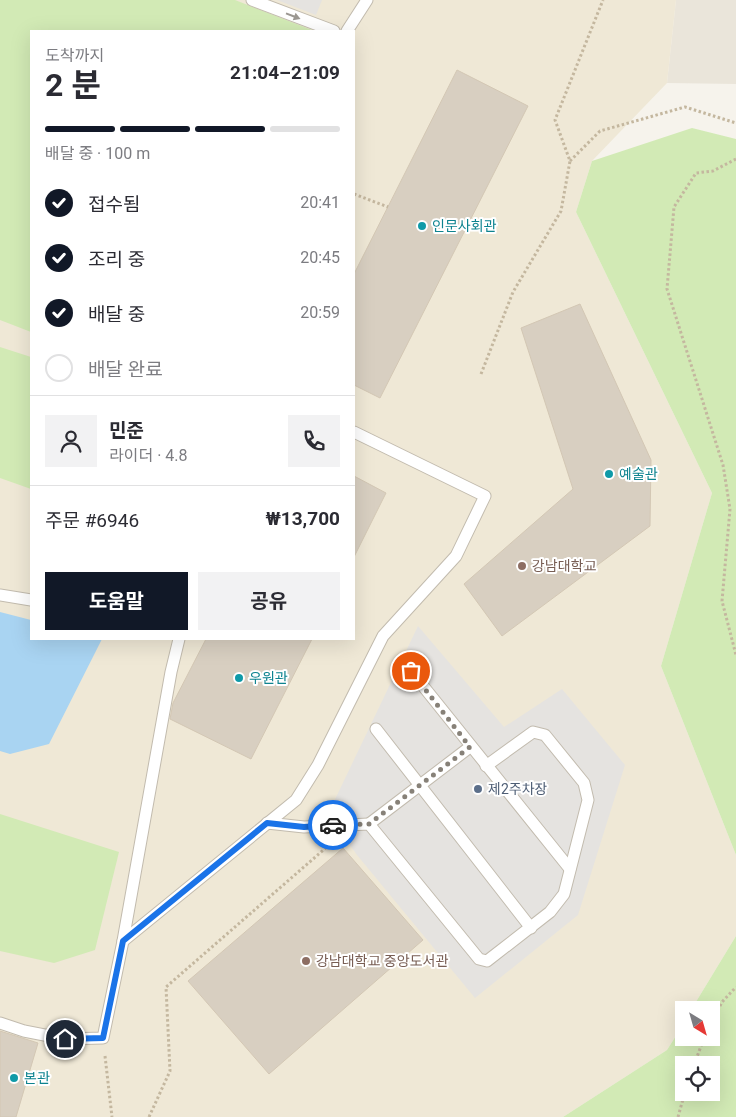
<!DOCTYPE html>
<html lang="ko">
<meta charset="utf-8">
<style>
:root{--surface:#fff;--page:#f2f2f3;--text:#2b2b33;--muted:#7c7c81;--line:#e1e1e2;--accent:#111827}
body{margin:0;font-family:Roboto,"Noto Sans KR",sans-serif;background:var(--page);color:var(--text);height:100vh;display:flex;flex-direction:column;font-size:19px;white-space:nowrap}
*{box-sizing:border-box;margin:0}
p{font-size:16px;color:var(--muted)}
.icon{flex:none;width:28px;height:28px;fill:none;stroke:currentColor;stroke-width:2;stroke-linecap:round;stroke-linejoin:round}
.map{position:relative;flex:1;overflow:hidden}
.drawer{position:absolute;left:30px;top:30px;width:325px;height:610px;display:flex;flex-direction:column;background:var(--surface);border-radius:0px;box-shadow:0 5px 20px #0002}
.drawer>*{flex:none}
.needle{width:32px;rotate:143deg}
.controls{position:absolute;left:675px;top:1001px;display:grid;gap:10px}
.controls a{display:grid;place-items:center;width:45px;height:45px;border-radius:0px;background:var(--surface);box-shadow:0 5px 20px #0002;font-size:25px}
.pin{position:absolute;display:grid;place-items:center;width:42px;height:42px;color:#fff;margin:-21px;border:2px solid #fff;border-radius:50%;box-shadow:0 1px 5px #0007}
.courier{position:absolute;display:grid;place-items:center;width:50px;height:50px;margin:-25px;border:4px solid #1a73e8;border-radius:50%;background:#fff;color:#222;box-shadow:0 1px 6px #0007}
.headline em{font-style:normal;font-weight:700}
.headline div{display:flex;flex-direction:column-reverse}
.headline{display:flex;align-items:center;justify-content:space-between;height:85px;padding:0 15px}
h1{font-size:32px;font-weight:700;line-height:38px}
.bar{display:grid;grid-template-columns:repeat(4,1fr);gap:8px 5px;align-content:center;height:60px;padding:0 15px}
.bar i{height:6px;border-radius:4px;background:var(--line)}
.bar .on{background:var(--accent)}
.bar p{grid-column:span 4}
.line{display:flex;align-items:center;gap:12px;padding:0 15px;border-top:1px solid var(--line)}
.line div{flex:1}
.round{display:grid;place-items:center;flex:none;width:52px;height:52px;border-radius:0px;background:var(--page)}
ol{padding:0 15px;list-style:none}
li{display:flex;align-items:center;gap:15px;height:55px}
li p{margin-inline-start:auto}
li .icon{padding:5px;border-radius:50%;background:var(--accent);color:#fff;stroke-width:4}
li:last-child{color:var(--muted)}
li i{width:28px;height:28px;border:2px solid var(--line);border-radius:50%}
.cta{display:flex;gap:10px;margin-top:auto;padding:10px 15px}
.cta a{flex:1;height:58px;border-radius:0px;background:var(--accent);color:#fff;font-size:20px;font-weight:700;line-height:58px;text-align:center}
.cta a+a{background:var(--page);color:var(--text)}
.map>svg:first-child{display:block}
.residential{fill:#eae5da}
.education{fill:#efe8d6;fill-rule:evenodd}
.green{fill:#d2eab5;fill-rule:evenodd}
.parking{fill:#e5e3e0}
.water{fill:#a9d4f2}
.building{fill:#d8cfc1;stroke:#d3c7b4}
.lines{fill:none;stroke-linecap:round;stroke-linejoin:round}
.service-casing{stroke:#c2bbae;stroke-width:13}
.path{stroke:#c4b79f;stroke-width:3;stroke-dasharray:2.5 2.5;stroke-linecap:butt}
.service{stroke:#fff;stroke-width:11}
.oneway{fill:#9c9892}
.done{stroke:#878178;stroke-width:5;stroke-dasharray:0 9}
.route{stroke:#1a73e8;stroke-width:6}
.culture-dot{fill:#0f9aa8;stroke:#fff;stroke-width:2}
.education-dot{fill:#8d6e63;stroke:#fff;stroke-width:2}
.service-dot{fill:#5c6f8a;stroke:#fff;stroke-width:2}
.labels{text-anchor:middle;dominant-baseline:central;stroke-width:4;stroke-linejoin:round;paint-order:stroke}
.culture-label{font-size:14px;fill:#0d838f;stroke:#fff;text-anchor:start}
.education-label{font-size:14px;fill:#785e54;stroke:#fff;text-anchor:start}
.service-label{font-size:14px;fill:#4e5e75;stroke:#fff;text-anchor:start}
</style>
<div class="map">
<svg width="736" height="1117" viewBox="0 0 736 1117">
<rect width="100%" height="100%" fill="#f6f3ec"/>
<path class="residential" d="M676,0H736V84L667,83Z"/>
<path class="education" d="M0,0H676L667,83L592,161L576,212L712,493L661,666L736,855V936L691,1010H684V1023L667,1050L563,1117H0ZM31,31H354V639H31Z"/>
<g class="green">
<path d="M0,0H235L312,30L31,31V332L0,320Z"/>
<path d="M692,128L736,139V855L661,666L712,493L576,212L592,161Z"/>
<path d="M0,347L31,357V489L0,478Z"/>
<path d="M0,814L119,852L95,950L54,963L0,951Z"/>
<path d="M736,936V1117H563L667,1050L684,1023V1038H711V1010H691ZM684,1065H711V1092H684Z"/>
</g>
<g class="parking">
<path d="M277,0H322L316,15Z"/>
<path d="M418,626L504,727L562,689L625,765L578,915L475,998L357,855L328,814Z"/>
</g>
<path class="water" d="M0,612L31,620V639H102L49,744L10,754L0,751Z"/>
<g class="building">
<path d="M457,70L528,106L380,398L354,385V274Z"/>
<path d="M580,304L651,460L650,526L502,636L464,584L573,489L521,328Z"/>
<path d="M354,476L386,493L354,557Z"/>
<path d="M206,639H312L251,759L170,719L173,703Z"/>
<path d="M343,848L423,940L269,1074L188,981Z"/>
<path d="M0,1031L38,1043L16,1117H0Z"/>
</g>
<g class="lines">
<g class="service-casing">
<g id="service">
<path d="M252,0L334,31"/>
<path d="M347,31L367,0"/>
<path d="M0,595L31,600"/>
<path d="M411,671L570,869"/>
<path d="M376,729L531,928"/>
<path d="M267,823L304,827L369,824L479,959L487,961L550,912L564,894L588,800L584,783L545,735L533,732L486,766"/>
<path d="M369,824L470,747"/>
<path d="M123,941L171,672L179,639"/>
<path d="M0,1023L24,1031L65,1039L103,1038L123,941L296,800L318,765L383,636L456,556L485,496L354,432"/>
</g>
</g>
<g class="path">
<path d="M736,159L713,171L696,173L674,207L667,289L723,465L730,509L722,601L736,655"/>
<path d="M570,161L600,131L685,107L736,123"/>
<path d="M354,194L388,207"/>
<path d="M481,374L513,292L561,211L570,161L555,120L603,0"/>
<path d="M711,1024L722,1002L736,987"/>
<path d="M105,1056L112,1117"/>
<path d="M694,1065L704,1038"/>
<path d="M149,1117L170,1071L166,987L328,846"/>
<path d="M678,1117L685,1092"/>
</g>
<use href="#service" class="service"/>
</g>
<defs><path id="oneway-solid" d="M-6-.8H1V-3.2L6.5 0L1 3.2V.8H-6Z" transform="scale(1.25)"/></defs>
<use class="oneway" href="#oneway-solid" transform="translate(293 16) rotate(21)"/>
<g class="lines">
<path class="done" d="M333,825L369,824L470,747L411,671"/>
<path class="route" d="M65,1039L103,1038L123,941L267,823L304,827L333,825"/>
</g>
<g class="culture-dot">
<circle cx="422" cy="226" r="5"/>
<circle cx="609" cy="474" r="5"/>
<circle cx="239" cy="678" r="5"/>
<circle cx="14" cy="1078" r="5"/>
</g>
<g class="education-dot">
<circle cx="522" cy="566" r="5"/>
<circle cx="306" cy="961" r="5"/>
</g>
<circle class="service-dot" cx="478" cy="789" r="5"/>
<g class="labels">
<g class="culture-label">
<text x="432" y="226">인문사회관</text>
<text x="619" y="474">예술관</text>
<text x="249" y="678">우원관</text>
<text x="24" y="1078">본관</text>
</g>
<g class="education-label">
<text x="532" y="566">강남대학교</text>
<text x="316" y="961">강남대학교 중앙도서관</text>
</g>
<g class="service-label">
<text x="488" y="789">제2주차장</text>
</g>
</g>
</svg>
<div class="controls">
<a><svg class="needle" viewBox="-14 -14 28 28"><path d="M0-13l5 13h-10z" fill="#e53935"/><path d="M0 13l5-13h-10z" fill="#7c7c81"/></svg></a>
<a><svg class="icon" aria-label="locate" viewBox="0 0 24 24"><circle cx="12" cy="12" r="6"/><path d="M12 2v4M12 18v4M2 12h4M18 12h4"/></svg></a>
</div>
<div class="pin" style="left:411px;top:671px;background:#ea580c"><svg class="icon" aria-label="bag" viewBox="0 0 24 24"><path d="M5 8h14l-1 12H6zM9 8a3 3 0 0 1 6 0"/></svg></div>
<div class="pin" style="left:65px;top:1039px;background:#1f2937"><svg class="icon" aria-label="home" viewBox="0 0 24 24"><path d="M3 11l9-7 9 7M6 9v11h12V9"/></svg></div>
<div class="courier" style="left:333px;top:825px"><svg class="icon" aria-label="car" viewBox="0 0 24 24"><path d="M5 17H2v-5l4-1 3-4h7l3 4 3 1v5h-3M9 17h6M6 11h13"/><circle cx="7" cy="17" r="2"/><circle cx="17" cy="17" r="2"/></svg></div>
<section class="drawer">
<div class="headline"><div><h1>2 분</h1><p>도착까지</p></div><em>21:04–21:09</em></div>
<div class="bar"><i class="on"></i><i class="on"></i><i class="on"></i><i></i><p>배달 중 · 100 m</p></div>
<ol>
<li><svg class="icon" aria-label="check" viewBox="0 0 24 24"><path d="M5 12l5 5 9-10"/></svg>접수됨<p>20:41</p></li>
<li><svg class="icon" aria-label="check" viewBox="0 0 24 24"><path d="M5 12l5 5 9-10"/></svg>조리 중<p>20:45</p></li>
<li><svg class="icon" aria-label="check" viewBox="0 0 24 24"><path d="M5 12l5 5 9-10"/></svg>배달 중<p>20:59</p></li>
<li><i></i>배달 완료</li>
</ol>
<div class="line" style="height:90px"><a class="round"><svg class="icon" aria-label="person" viewBox="0 0 24 24"><circle cx="12" cy="8" r="4"/><path d="M4 21q1-7 8-7t8 7"/></svg></a><div><b>민준</b><p>라이더 · 4.8</p></div><a class="round"><svg class="icon" aria-label="phone" viewBox="0 0 24 24"><path d="M5 4h4l2 5-3 2q2 4 5 5l2-3 5 2v4C11 20 4 13 5 4z"/></svg></a></div>
<div class="line" style="height:65px"><div>주문 #6946</div><b>₩13,700</b></div>
<div class="cta"><a>도움말</a><a>공유</a></div>
</section>
</div>
